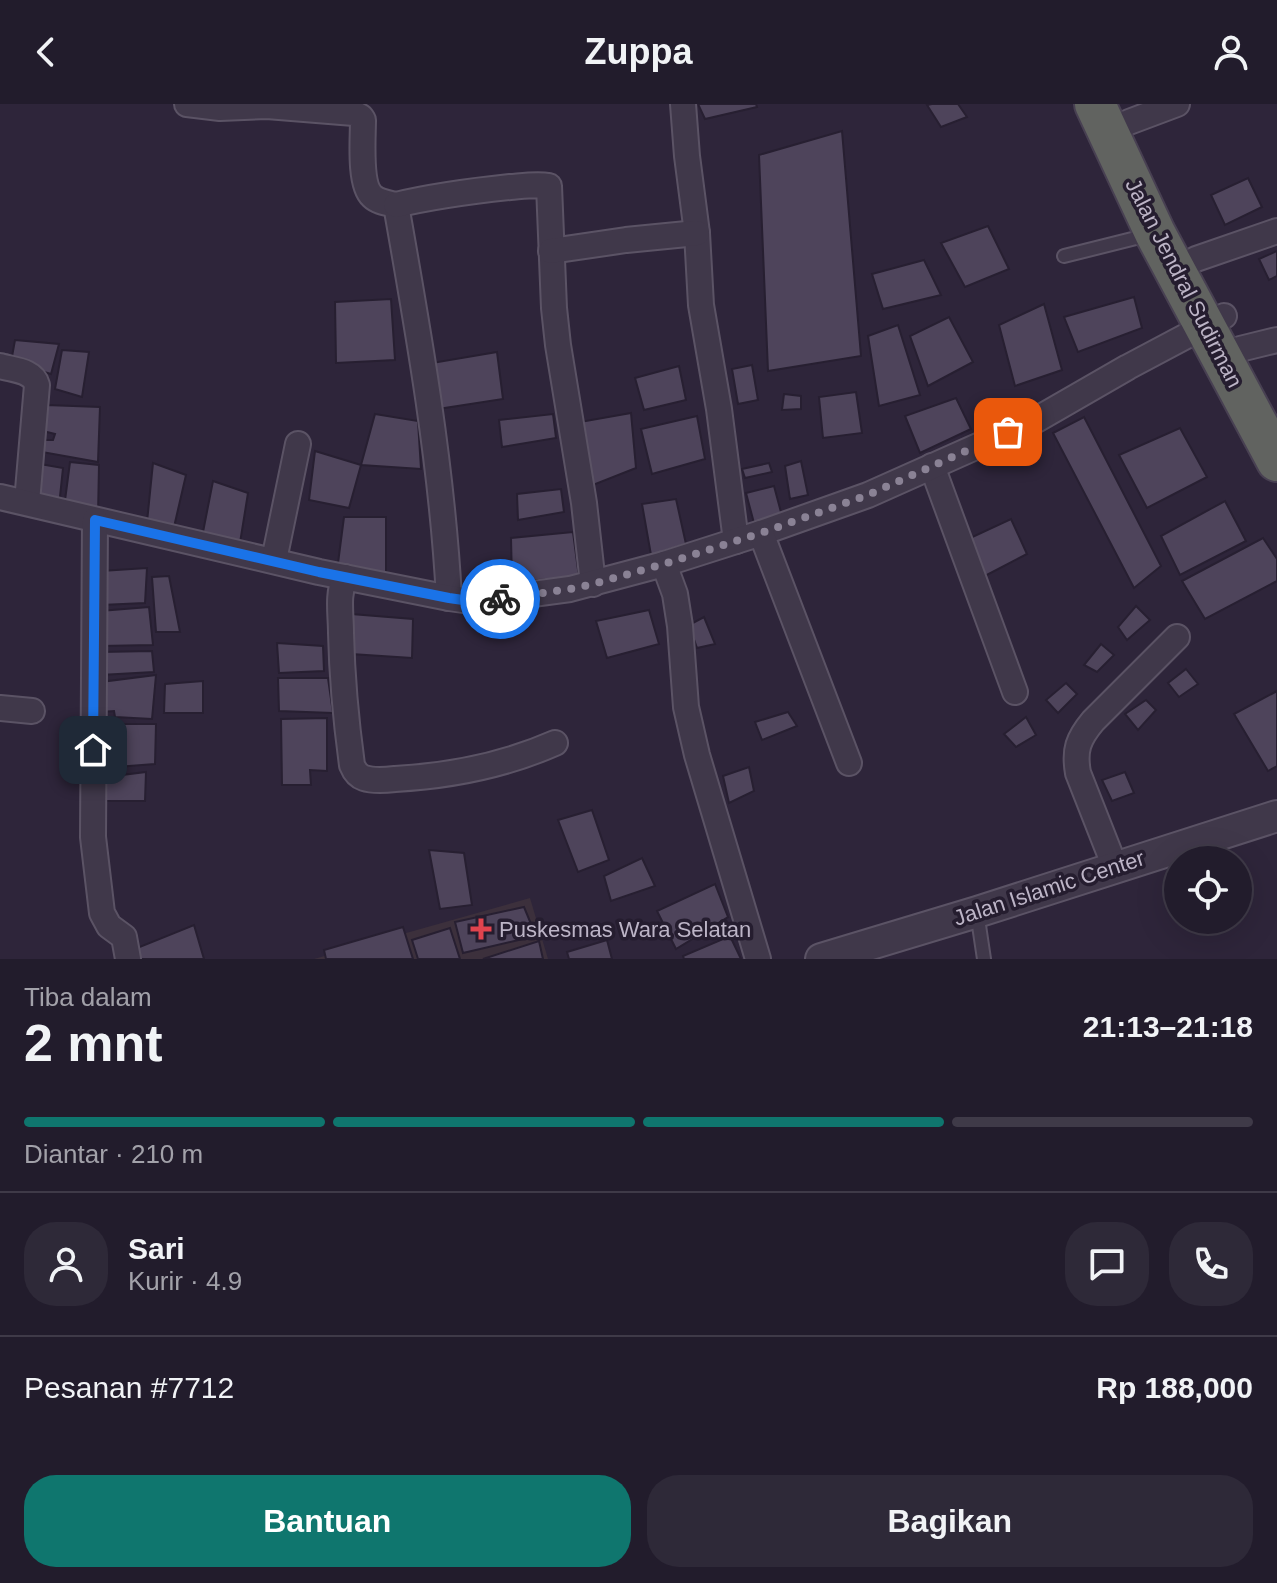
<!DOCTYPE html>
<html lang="id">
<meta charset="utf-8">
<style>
:root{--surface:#221c2c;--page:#2e2938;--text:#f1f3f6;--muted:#a2a1a9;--line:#3f3a48;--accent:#0f766e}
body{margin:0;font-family:Helvetica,sans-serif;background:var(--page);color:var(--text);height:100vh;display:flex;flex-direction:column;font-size:30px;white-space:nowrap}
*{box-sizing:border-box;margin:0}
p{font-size:26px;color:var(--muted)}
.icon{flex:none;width:44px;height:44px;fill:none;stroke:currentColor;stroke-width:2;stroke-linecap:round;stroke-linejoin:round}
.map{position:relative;height:855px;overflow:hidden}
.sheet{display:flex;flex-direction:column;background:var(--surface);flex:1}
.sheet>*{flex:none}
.tools{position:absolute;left:1164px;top:742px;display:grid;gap:16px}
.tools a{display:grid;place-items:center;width:88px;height:88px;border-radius:50%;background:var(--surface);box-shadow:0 8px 32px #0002,0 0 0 2px var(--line);font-size:40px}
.pin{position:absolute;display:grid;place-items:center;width:68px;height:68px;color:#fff;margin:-34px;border-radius:16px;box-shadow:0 4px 12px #0006}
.courier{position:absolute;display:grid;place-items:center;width:80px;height:80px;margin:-40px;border:6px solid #1a73e8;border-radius:50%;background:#fff;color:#222;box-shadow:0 2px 10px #0007}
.headline em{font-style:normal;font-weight:600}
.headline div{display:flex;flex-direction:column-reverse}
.headline{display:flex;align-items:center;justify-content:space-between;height:136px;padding:0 24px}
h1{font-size:52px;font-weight:600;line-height:60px}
.bar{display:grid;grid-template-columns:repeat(4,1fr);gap:12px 8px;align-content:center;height:96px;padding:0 24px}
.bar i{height:10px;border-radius:6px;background:var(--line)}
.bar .current{background:var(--accent)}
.bar p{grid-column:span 4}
.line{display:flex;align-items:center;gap:20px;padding:0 24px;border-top:2px solid var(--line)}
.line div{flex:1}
.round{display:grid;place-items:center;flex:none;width:84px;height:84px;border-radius:32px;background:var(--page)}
.button{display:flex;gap:16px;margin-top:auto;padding:16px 24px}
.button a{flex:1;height:92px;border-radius:32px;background:var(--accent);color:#fff;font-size:32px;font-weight:600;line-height:92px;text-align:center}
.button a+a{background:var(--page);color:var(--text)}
header{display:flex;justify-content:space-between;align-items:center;height:104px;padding:0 24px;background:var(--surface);font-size:36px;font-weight:600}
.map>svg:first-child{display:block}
.medical{fill:#3c303c}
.building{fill:#4e445b;stroke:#271f31;stroke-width:2}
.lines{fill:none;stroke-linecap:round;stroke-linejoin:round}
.service-casing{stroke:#5b5365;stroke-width:16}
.minor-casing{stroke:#5b5365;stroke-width:28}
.tertiary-casing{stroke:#5b5365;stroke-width:34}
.trunk-casing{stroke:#484052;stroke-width:44}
.service{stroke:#40384a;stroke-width:12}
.minor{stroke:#40384a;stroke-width:24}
.tertiary{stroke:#40384a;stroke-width:30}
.trunk{stroke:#616360;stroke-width:40}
.done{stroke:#8a8295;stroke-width:8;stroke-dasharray:0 14.4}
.route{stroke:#1a73e8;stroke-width:10}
.health-dot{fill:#e0444e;stroke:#251d2f;stroke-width:3}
.labels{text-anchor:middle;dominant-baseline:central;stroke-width:7;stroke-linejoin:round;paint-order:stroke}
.street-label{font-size:22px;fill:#bcb4c6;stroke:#251d2f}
.poi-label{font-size:22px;fill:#bcb4c6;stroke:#251d2f;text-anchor:start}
</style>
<header><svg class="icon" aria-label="back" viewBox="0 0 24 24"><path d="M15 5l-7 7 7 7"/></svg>Zuppa<svg class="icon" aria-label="person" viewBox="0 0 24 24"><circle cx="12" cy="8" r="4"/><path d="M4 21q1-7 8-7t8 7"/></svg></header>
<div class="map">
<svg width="1277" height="855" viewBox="0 0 1277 855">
<rect width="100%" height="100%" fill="#2e253a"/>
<path class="medical" d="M530,794L548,855H314Z"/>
<g class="building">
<path d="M698,0H756L757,3L705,15Z"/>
<path d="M932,0H958L967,13L941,23L927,1Z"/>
<path d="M842,27L861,252L768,267L759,51Z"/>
<path d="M1248,74L1262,103L1225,121L1211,91Z"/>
<path d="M988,122L1009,165L965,183L941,139Z"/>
<path d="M1277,147V172L1269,176L1259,155Z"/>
<path d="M924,156L941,191L883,205L872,170Z"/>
<path d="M1134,193L1142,224L1078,248L1064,213Z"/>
<path d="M391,195L395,256L336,259L335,198Z"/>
<path d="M1044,200L1062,266L1015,282L999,221Z"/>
<path d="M949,213L973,258L928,282L910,232Z"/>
<path d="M898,221L920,291L879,302L868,232Z"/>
<path d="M15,236L59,240L51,270L11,258Z"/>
<path d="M62,246L89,248L82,293L55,285Z"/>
<path d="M497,248L503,295L438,305L432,259Z"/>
<path d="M752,261L758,296L738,300L732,265Z"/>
<path d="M679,262L686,296L644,306L635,274Z"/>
<path d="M856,288L862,329L823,334L819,293Z"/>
<path d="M784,290L801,292V305L782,306Z"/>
<path d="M956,294L971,325L920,349L905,312Z"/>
<path d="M46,301L100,303L98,358L42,348L45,336H53L55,330L39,326Z"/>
<path d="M631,309L636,364L593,381L580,318Z"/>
<path d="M375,310L418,317L421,365L361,361Z"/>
<path d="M553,310L556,334L502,343L499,316Z"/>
<path d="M697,312L705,355L652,370L641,325Z"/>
<path d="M1084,313L1161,462L1134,484L1053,329Z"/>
<path d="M1180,324L1207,373L1147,404L1119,351Z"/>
<path d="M315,347L361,361L349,404L309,396Z"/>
<path d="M801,357L808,391L790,395L785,362Z"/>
<path d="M70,358L99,361L98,413L64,404Z"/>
<path d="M153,359L186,371L174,423L147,418Z"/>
<path d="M769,359L772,368L745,374L742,365Z"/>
<path d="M40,360L63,364L59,402L33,395Z"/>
<path d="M213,377L248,389L240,439L203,428Z"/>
<path d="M774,382L782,412L754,419L746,389Z"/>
<path d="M561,385L564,408L518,416L517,390Z"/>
<path d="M676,395L686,440L651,451L642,400Z"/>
<path d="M1225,397L1246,437L1180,471L1161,432Z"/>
<path d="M344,413H386V473L338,459Z"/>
<path d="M1011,415L1027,450L981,474L968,435Z"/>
<path d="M573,428L579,473L512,478L511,434Z"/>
<path d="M1263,434L1277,455V477L1205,515L1182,477Z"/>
<path d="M147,464L145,499L101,501V467Z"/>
<path d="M169,472L180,528H156L152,473Z"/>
<path d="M1136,502L1150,516L1127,536L1118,523Z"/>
<path d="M149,503L153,541L100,542V507Z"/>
<path d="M649,506L659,540L607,554L596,517Z"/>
<path d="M351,510L413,515L412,554L351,550Z"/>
<path d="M704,513L715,540L697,544L689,521Z"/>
<path d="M277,539L323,542L324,567L279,569Z"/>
<path d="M1101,540L1114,551L1097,568L1084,561Z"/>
<path d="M152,547L154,568L100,571V548Z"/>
<path d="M1186,565L1198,580L1179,593L1168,579Z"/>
<path d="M156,571L152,615L115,613L114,607L100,608L101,578Z"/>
<path d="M278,574H328L333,609L279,607Z"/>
<path d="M203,577V609H164L165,580Z"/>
<path d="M1066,579L1077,590L1058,609L1046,596Z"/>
<path d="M1277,587V662L1268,667L1234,610Z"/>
<path d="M1146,596L1156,606L1138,626L1125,610Z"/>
<path d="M788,608L797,622L762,636L755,618Z"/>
<path d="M1026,613L1036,631L1016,643L1004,630Z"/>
<path d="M327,614V667L310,666L311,681H282L281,615Z"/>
<path d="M114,620H156L155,660L116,663L115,653L101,656L99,634L115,629Z"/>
<path d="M749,663L754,687L729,699L723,672Z"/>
<path d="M146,668L145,697H105L106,673Z"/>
<path d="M1125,668L1134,689L1112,697L1102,676Z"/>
<path d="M592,706L609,756L578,768L558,716Z"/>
<path d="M429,746L464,749L472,801L440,805Z"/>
<path d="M642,754L655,782L611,797L604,772Z"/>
<path d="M715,780L728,813L676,845L657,807Z"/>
<path d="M524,803L536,832L463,849L455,818Z"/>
<path d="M194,821L204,855H140L137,844Z"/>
<path d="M403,823L413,855H326L324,846Z"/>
<path d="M450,824L460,855H418L412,836Z"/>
<path d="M730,832L741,855H684L683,852Z"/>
<path d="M607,836L612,855H569L567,848Z"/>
<path d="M539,837L543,855H483Z"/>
</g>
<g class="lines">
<g class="service-casing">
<g id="service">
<path d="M1064,152L1148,131"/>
<path d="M977,808L984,855"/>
</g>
</g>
<g class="minor-casing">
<g id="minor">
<path d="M187,0L220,4L267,2L354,9L361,13L363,16C363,33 359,80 372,92C378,98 388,99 396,101C419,231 442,362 449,494"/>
<path d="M683,0L687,52L697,129L701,201L719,305L736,437"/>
<path d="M1129,18L1177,0"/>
<path d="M396,101C434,92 472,87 510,83C523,82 537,80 549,82L554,204L558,241L584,399L593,480"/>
<path d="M551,147L626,136L697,129"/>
<path d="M1196,155L1277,127"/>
<path d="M1240,245L1277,236"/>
<path d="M0,262C13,266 33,266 37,281L27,398"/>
<path d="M932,362L1015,588"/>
<path d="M0,393L319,468L449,494L470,497L503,494L570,485L664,460L761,429L868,391L1036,316L1128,263L1224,212"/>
<path d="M95,416L93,733L102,809L109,822L124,833L128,855"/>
<path d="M761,429L849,659"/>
<path d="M274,456L298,340"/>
<path d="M664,460L675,490L680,522L686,603L697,651L758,855"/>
<path d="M345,473C337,491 341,510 341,529C342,573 346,617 352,661C354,666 358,672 364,674C373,677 386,676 395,675C450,672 505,661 555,639"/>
<path d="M0,604L32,607"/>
<path d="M1115,763L1078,669C1074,646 1078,635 1093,617L1177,533"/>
</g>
</g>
<g class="tertiary-casing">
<path id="tertiary" d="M821,855L977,808L1277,712"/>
</g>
<g class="trunk-casing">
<path id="trunk" d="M1095,0L1155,129L1277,357"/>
</g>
<use href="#service" class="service"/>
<use href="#minor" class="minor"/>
<use href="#tertiary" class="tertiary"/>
<use href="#trunk" class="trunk"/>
</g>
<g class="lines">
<path class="done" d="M500,495L570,485L593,480L664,460L761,429L868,391L1008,328"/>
<path class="route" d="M93,646L95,416L319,468L449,494L470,497L500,495"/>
</g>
<path class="health-dot" d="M477 813h8v8h8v8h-8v8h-8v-8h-8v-8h8z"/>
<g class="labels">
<g class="street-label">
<text transform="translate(1184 179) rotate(63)">Jalan Jendral Sudirman</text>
<text transform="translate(1049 784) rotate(-18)">Jalan Islamic Center</text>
</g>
<g class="poi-label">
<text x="499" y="825">Puskesmas Wara Selatan</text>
</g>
</g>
</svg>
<div class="tools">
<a><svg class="icon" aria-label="locate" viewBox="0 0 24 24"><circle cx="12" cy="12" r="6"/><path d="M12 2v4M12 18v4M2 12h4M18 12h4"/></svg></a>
</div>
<div class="pin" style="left:1008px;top:328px;background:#ea580c"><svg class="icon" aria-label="bag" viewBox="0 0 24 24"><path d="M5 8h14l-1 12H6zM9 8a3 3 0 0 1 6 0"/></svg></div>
<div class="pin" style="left:93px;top:646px;background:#1f2937"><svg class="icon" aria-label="home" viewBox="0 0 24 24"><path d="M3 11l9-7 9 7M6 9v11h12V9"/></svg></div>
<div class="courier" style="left:500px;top:495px"><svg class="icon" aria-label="bike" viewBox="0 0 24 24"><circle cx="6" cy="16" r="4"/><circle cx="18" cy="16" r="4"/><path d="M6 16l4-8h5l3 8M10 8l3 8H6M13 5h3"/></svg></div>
</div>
<section class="sheet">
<div class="headline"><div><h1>2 mnt</h1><p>Tiba dalam</p></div><em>21:13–21:18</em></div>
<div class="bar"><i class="current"></i><i class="current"></i><i class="current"></i><i></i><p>Diantar · 210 m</p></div>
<div class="line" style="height:144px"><a class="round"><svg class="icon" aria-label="person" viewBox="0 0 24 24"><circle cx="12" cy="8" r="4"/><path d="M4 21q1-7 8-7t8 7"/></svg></a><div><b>Sari</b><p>Kurir · 4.9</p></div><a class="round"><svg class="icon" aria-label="chat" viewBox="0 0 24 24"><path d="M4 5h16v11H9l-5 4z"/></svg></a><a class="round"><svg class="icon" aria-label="phone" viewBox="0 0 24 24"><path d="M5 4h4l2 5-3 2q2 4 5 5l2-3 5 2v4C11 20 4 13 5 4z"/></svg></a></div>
<div class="line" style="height:104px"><div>Pesanan #7712</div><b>Rp 188,000</b></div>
<div class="button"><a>Bantuan</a><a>Bagikan</a></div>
</section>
